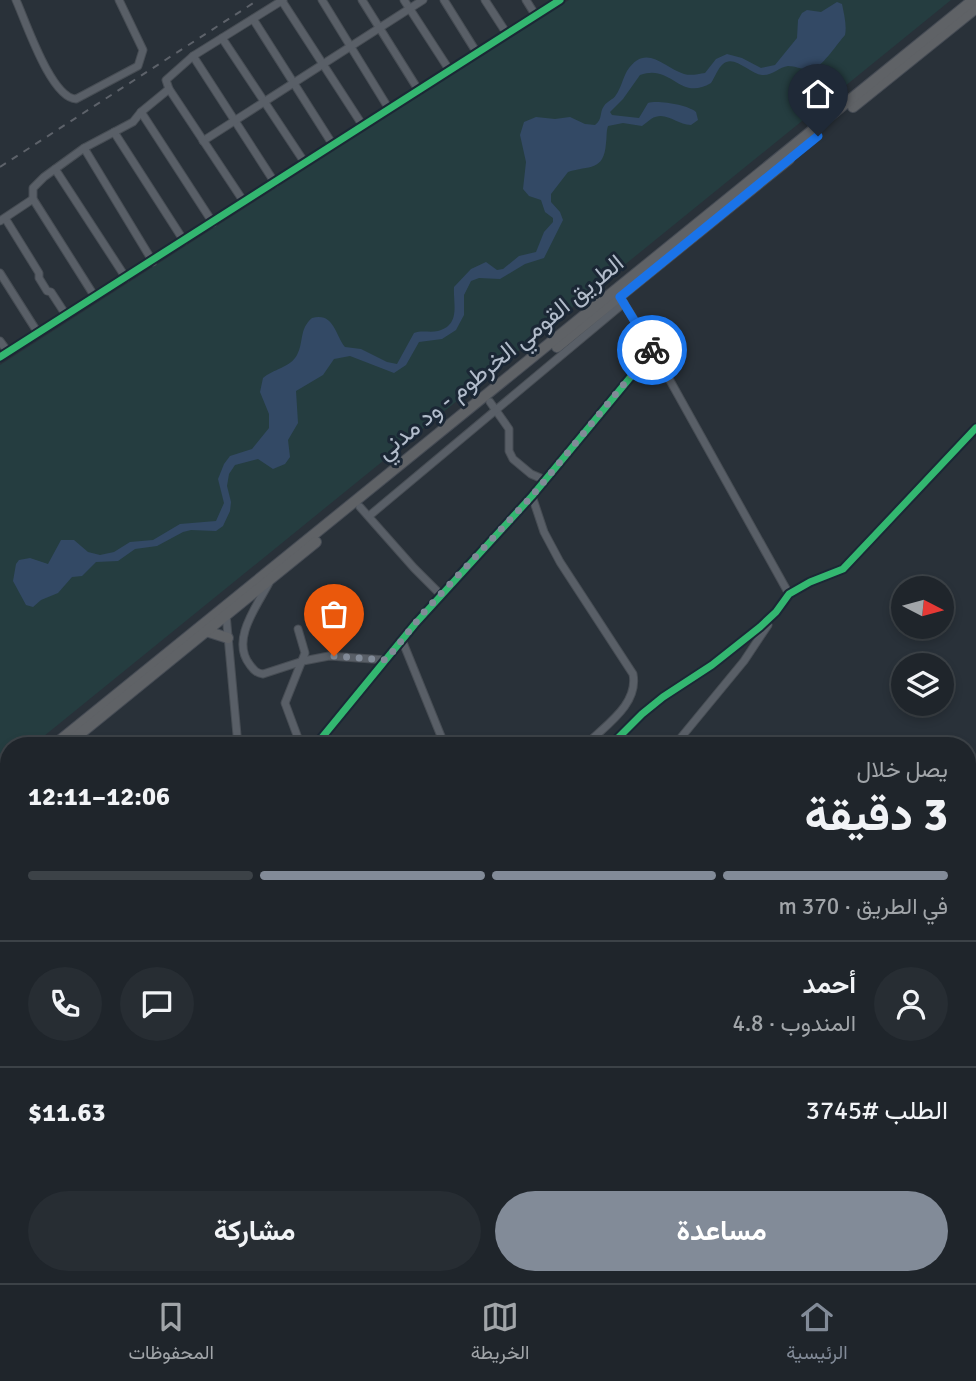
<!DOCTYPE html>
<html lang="ar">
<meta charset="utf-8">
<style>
:root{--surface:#1f252b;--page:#272d33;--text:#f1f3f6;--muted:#a1a5a9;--line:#3c4247;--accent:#828b98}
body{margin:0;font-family:Signika,Vazirmatn,sans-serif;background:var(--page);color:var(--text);direction:rtl;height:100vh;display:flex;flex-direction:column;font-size:26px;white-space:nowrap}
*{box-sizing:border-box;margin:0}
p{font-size:23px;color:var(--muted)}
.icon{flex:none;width:38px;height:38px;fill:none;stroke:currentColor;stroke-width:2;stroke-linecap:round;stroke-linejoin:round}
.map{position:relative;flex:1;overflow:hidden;direction:ltr}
.drawer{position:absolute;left:0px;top:737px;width:976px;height:548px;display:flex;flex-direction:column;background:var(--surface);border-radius:28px 28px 0 0;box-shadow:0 4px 10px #0003,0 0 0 2px var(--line);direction:rtl}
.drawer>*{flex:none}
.needle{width:46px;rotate:96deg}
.tools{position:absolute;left:891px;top:576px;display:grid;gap:14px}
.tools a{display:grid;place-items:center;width:63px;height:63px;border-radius:50%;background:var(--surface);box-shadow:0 4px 10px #0003,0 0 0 2px var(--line);font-size:35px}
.pin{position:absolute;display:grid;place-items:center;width:60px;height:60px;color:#fff;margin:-72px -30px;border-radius:50% 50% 50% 0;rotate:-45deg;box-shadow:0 0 7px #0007}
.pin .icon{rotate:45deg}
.courier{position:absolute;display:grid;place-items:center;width:70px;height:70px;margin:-35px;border:5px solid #1a73e8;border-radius:50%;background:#fff;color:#222;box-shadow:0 2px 9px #0007}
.head em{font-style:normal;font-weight:700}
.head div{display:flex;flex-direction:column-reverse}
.head{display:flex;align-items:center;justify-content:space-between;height:119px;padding:0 28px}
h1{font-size:46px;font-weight:700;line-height:52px}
.bar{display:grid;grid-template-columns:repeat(4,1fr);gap:10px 7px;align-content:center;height:84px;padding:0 28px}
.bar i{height:9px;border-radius:5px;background:var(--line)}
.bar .selected{background:var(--accent)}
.bar p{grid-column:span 4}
.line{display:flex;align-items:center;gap:18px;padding:0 28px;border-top:2px solid var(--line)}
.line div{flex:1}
.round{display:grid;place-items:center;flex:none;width:74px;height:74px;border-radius:37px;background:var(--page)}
.action{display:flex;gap:14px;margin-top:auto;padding:14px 28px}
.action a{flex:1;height:80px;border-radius:42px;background:var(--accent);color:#fff;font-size:28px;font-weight:700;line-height:80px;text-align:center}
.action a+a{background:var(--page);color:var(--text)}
.tabs{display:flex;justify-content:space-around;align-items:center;height:98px;border-top:2px solid var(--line);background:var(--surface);font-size:19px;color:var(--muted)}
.tabs a{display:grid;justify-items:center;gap:4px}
.tabs .selected{color:var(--accent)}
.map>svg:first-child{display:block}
.medical{fill:#302f3f}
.green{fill:#253d40}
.water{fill:#334965}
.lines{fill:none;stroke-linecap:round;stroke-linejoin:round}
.minor-casing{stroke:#474d54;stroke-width:9}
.highway-casing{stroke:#464c55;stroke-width:12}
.minor{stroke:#595f67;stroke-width:7}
.highway{stroke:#5f6266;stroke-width:10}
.rail{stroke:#5d626a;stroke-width:2;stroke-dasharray:7 7;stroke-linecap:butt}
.cycleway-casing{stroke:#1b2735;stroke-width:11}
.cycleway{stroke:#33b770;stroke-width:7}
.done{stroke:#828b98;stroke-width:7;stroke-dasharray:0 12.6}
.route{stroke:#1a73e8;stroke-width:9}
.labels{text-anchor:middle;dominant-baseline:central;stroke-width:6;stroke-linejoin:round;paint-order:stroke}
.street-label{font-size:24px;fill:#b2bccb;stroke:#1b2735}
</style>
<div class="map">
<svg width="976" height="1283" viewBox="0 0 976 1283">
<rect width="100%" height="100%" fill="#293139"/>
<path class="medical" d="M0,1235H9V1276H76L77,1283H0Z"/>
<path class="green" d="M569,0H951L33,745L9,746V765L0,772V365Z"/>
<path class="water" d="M837,2L842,4C844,14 847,26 845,35C838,43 823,65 815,68C804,72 798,66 788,66C779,67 772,76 762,75C750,74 734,54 723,64C718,68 715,77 711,83C679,102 672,63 640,75L623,99L610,112L612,115L639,118L648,103C658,100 688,105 696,112L698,120L691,125C676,125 666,110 651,119C648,121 645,124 642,126L623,123L608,126C606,132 607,137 606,143C604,172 589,165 568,172L551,194V202L560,212L563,220L544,258L525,264L500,279L479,278L471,281L464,295V315L456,330L442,339L419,342L406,365L394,373L350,356L334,359L323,375L296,391L298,423L288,440L290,457L285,464L273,469L258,459L235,465L229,474L227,486L231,502L230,511L223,526L216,531L191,530L183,532L157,546L135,549L118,561L96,562L82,576L72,577L58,593L41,600L33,607L26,605L13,581L16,564L19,560L30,558L48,564L61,540H74L88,552L100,555L114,552L130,542L153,540L180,524L216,521L224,503L218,479L224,464L230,456L252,449L269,428V414L260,392L263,378C273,369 290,368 297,355C304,342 299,329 312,318C334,312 335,335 345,347L361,349L387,362L397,364L414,333C422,330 430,333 438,331C461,325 453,304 454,287L471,269L486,262L497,270L503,269L519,256L536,252L544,232L553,222V218L545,212L541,200L529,196L523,189L526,162L520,135L524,122L536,117L555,119L570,117L585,124L595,125C603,119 599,113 604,106C607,101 613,100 616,95C621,88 623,78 627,71C646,42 664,68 684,74C691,76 698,74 705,73L716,59L727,54L742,58L761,68L775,65L797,38L798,20L802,13L807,10L821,12Z"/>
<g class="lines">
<g class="minor-casing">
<g id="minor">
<path d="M16,0C26,22 51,98 76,99L138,66L143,50L119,0"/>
<path d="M322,0L389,109"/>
<path d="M362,0L419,91"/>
<path d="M404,0L450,71"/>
<path d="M444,0L477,53"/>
<path d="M485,0L507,34"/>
<path d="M526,0L536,16"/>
<path d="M282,1L363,126"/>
<path d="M253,19L333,145"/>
<path d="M222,38L305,163"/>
<path d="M193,56L275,183"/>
<path d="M141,112L213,223"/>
<path d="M114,132L184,241"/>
<path d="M203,141L423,0"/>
<path d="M84,148L153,262"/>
<path d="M55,169L126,278"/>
<path d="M244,202L169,89L166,80L193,56L283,0"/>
<path d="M5,218L39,273V278L47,291L51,292L66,315"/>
<path d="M0,221L33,199"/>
<path d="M0,273L38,333"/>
<path d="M618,294L653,350L789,594"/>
<path d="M95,297L33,199V188L44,177L84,148L133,122L141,112L169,89"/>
<path d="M0,341L8,352"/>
<path d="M0,357L560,0"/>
<path d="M490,402L509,429V451L513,459L531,474L545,480"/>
<path d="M532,496L544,532L560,562L633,674C639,705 604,726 585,746"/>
<path d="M360,507L414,568L441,595"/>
<path d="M369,516L624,303"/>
<path d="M269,583C257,606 230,640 250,665C254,670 256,673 263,674L303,661L329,656L386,660"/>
<path d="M226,614L238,746"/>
<path d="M298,629L305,653L285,703L301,746"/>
<path d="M402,640L445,746"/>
<path d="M315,746L415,624L532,496L653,350"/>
<path d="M610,746L642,714L663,697L712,665L760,627L776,612L789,594L810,582L843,569L976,428"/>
<path d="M674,746L744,661L768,625"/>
<path d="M0,1196L9,1199"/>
<path d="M83,1276V1283"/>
<path d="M271,1276V1283"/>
<path d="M334,1283L338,1276"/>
<path d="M374,1283L377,1276"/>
</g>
</g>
<g class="highway-casing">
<g id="highway">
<path d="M853,107L976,8"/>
<path d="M557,347L789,159"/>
<path d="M206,631L228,638"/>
<path d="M53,746L973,0"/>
<path d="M65,746L316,542"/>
<path d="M0,790L9,783"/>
</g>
</g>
<use href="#minor" class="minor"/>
<use href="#highway" class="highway"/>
<path class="rail" d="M0,167L258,0"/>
<g class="cycleway-casing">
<g id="cycleway">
<path d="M0,357L560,0"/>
<path d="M315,746L415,624L532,496L653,350"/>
<path d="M610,746L642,714L663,697L712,665L760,627L776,612L789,594L810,582L843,569L976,428"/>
</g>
</g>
<use href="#cycleway" class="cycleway"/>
</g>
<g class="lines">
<path class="done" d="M334,656L386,660L425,611L532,496L652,350"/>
<path class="route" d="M652,350L620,297L818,136"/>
</g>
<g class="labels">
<g class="street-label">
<text transform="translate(500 357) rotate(-39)">الطريق القومي الخرطوم - ود مدني</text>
</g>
</g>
</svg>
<div class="tools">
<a><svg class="needle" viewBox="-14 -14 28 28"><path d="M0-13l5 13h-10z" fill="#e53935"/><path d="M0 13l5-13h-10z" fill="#a1a5a9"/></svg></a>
<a><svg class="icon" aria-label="layers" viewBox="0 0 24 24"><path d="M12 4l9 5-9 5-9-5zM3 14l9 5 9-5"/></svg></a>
</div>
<div class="pin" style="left:334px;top:656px;background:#ea580c"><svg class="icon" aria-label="bag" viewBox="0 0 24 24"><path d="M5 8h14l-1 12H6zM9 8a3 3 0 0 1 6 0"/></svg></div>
<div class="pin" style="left:818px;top:136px;background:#1f2937"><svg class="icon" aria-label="home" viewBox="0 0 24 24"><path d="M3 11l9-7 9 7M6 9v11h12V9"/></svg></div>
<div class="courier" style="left:652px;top:350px"><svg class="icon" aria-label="bike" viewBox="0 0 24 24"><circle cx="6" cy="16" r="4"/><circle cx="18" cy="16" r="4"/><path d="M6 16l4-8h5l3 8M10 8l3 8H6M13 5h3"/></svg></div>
<section class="drawer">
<div class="head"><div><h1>3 دقيقة</h1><p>يصل خلال</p></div><em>12:06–12:11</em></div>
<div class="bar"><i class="selected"></i><i class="selected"></i><i class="selected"></i><i></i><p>في الطريق · 370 m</p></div>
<div class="line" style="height:126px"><a class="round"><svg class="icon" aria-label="person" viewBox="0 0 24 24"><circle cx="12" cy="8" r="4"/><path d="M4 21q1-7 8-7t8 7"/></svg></a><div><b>أحمد</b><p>المندوب · 4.8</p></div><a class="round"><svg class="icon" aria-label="chat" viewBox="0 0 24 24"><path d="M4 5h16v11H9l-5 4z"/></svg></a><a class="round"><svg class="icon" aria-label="phone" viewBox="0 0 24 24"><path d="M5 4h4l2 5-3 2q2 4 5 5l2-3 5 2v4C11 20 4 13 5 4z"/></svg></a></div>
<div class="line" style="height:91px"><div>الطلب #3745</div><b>$11.63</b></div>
<div class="action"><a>مساعدة</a><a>مشاركة</a></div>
</section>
</div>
<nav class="tabs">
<a class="selected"><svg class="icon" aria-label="home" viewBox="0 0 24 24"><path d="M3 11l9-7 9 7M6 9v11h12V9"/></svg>الرئيسية</a>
<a><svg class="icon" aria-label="map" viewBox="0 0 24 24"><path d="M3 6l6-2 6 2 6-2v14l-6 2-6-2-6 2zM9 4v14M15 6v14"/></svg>الخريطة</a>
<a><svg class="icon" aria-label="saved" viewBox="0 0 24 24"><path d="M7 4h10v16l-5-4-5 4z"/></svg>المحفوظات</a>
</nav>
